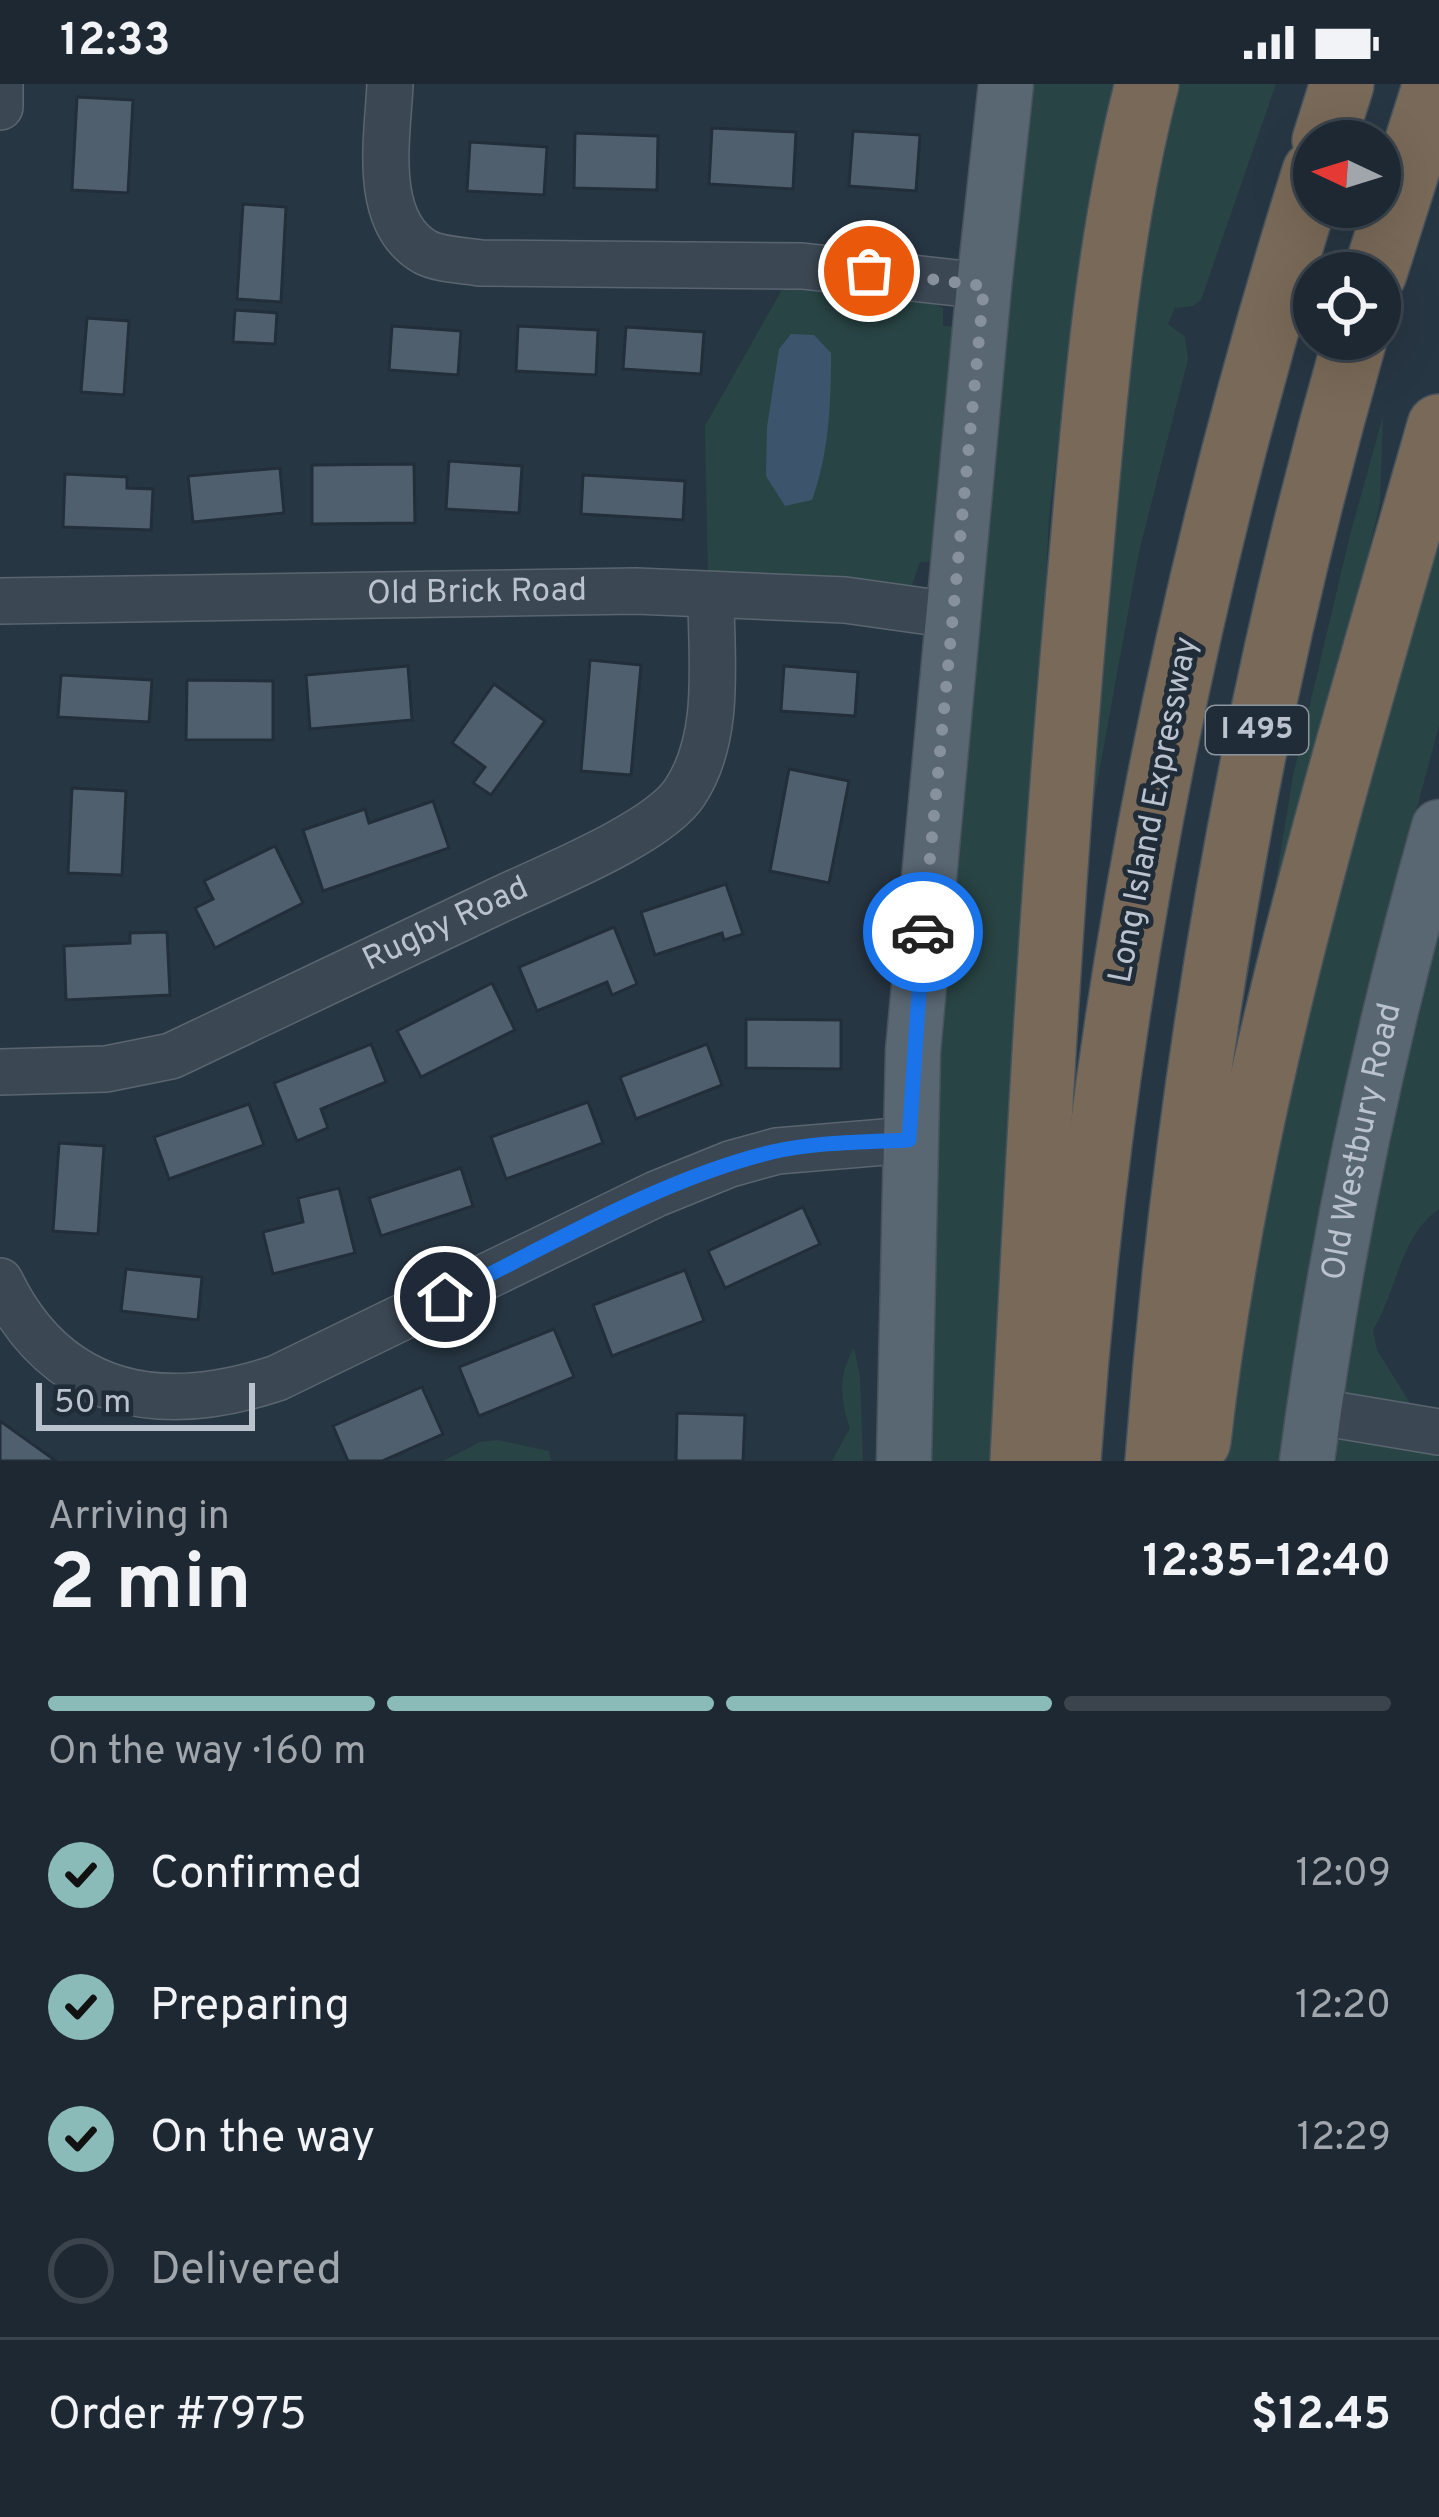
<!DOCTYPE html>
<meta charset="utf-8">
<style>
:root{--surface:#1d2832;--page:#2a343e;--text:#f1f3f6;--muted:#a0a6ac;--line:#3b444d;--accent:#8bbbb9}
body{margin:0;font-family:Overpass,sans-serif;background:var(--page);color:var(--text);height:100vh;display:flex;flex-direction:column;font-size:45px;white-space:nowrap}
*{box-sizing:border-box;margin:0}
p{font-size:39px;color:var(--muted)}
.icon{flex:none;width:66px;height:66px;fill:none;stroke:currentColor;stroke-width:2;stroke-linecap:round;stroke-linejoin:round}
.map{position:relative;height:1377px;overflow:hidden}
.drawer{display:flex;flex-direction:column;background:var(--surface);flex:1}
.drawer>*{flex:none}
.needle{width:78px;rotate:274deg}
.fabs{position:absolute;left:1293px;top:36px;display:grid;gap:24px}
.fabs a{display:grid;place-items:center;width:108px;height:108px;border-radius:50%;background:var(--surface);box-shadow:0 12px 48px #0002,0 0 0 3px var(--line);font-size:60px}
.scale{position:absolute;left:36px;bottom:30px;width:219px;box-sizing:border-box;padding-left:12px;border:6px solid #b9c2cd;border-top:0;font-size:33px;line-height:42px;white-space:nowrap;color:#b9c2cd;-webkit-text-stroke:9px #202c38;paint-order:stroke}
.pin{position:absolute;display:grid;place-items:center;width:102px;height:102px;color:#fff;margin:-51px;border:6px solid #fff;border-radius:50%;box-shadow:0 3px 12px #0007}
.courier{position:absolute;display:grid;place-items:center;width:120px;height:120px;margin:-60px;border:9px solid #1a73e8;border-radius:50%;background:#fff;color:#222;box-shadow:0 3px 15px #0007}
.overview em{font-style:normal;font-weight:700}
.overview div{display:flex;flex-direction:column-reverse}
.overview{display:flex;align-items:center;justify-content:space-between;height:204px;padding:0 48px}
h1{font-size:78px;font-weight:700;line-height:90px}
.bar{display:grid;grid-template-columns:repeat(4,1fr);gap:18px 12px;align-content:center;height:144px;padding:0 48px}
.bar i{height:15px;border-radius:9px;background:var(--line)}
.bar .active{background:var(--accent)}
.bar p{grid-column:span 4}
.line{display:flex;align-items:center;gap:30px;padding:0 48px;border-top:3px solid var(--line)}
.line div{flex:1}
ol{padding:0 48px;list-style:none}
li{display:flex;align-items:center;gap:36px;height:132px}
li p{margin-inline-start:auto}
li .icon{padding:12px;border-radius:50%;background:var(--accent);color:#111;stroke-width:4}
li:last-child{color:var(--muted)}
li i{width:66px;height:66px;border:6px solid var(--line);border-radius:50%}
.status{display:flex;justify-content:space-between;align-items:center;height:84px;padding:0 60px;background:var(--surface);direction:ltr}
.status svg{height:33px;fill:currentColor}
.map>svg:first-child{display:block}
.green{fill:#294444}
.water{fill:#3d556c}
.building{fill:#505f6e;stroke:#222e3a;stroke-width:3}
.lines{fill:none;stroke-linecap:round;stroke-linejoin:round}
.minor-casing{stroke:#5a6570;stroke-width:48}
.major-casing{stroke:#48535f;stroke-width:57}
.highway-casing{stroke:#46525d;stroke-width:66}
.minor{stroke:#3b4753;stroke-width:45}
.major{stroke:#596773;stroke-width:54}
.highway{stroke:#796958;stroke-width:63}
.done{stroke:#86919d;stroke-width:12;stroke-dasharray:0 21.6}
.route{stroke:#1a73e8;stroke-width:15}
.labels{text-anchor:middle;dominant-baseline:central;stroke-width:10;stroke-linejoin:round;paint-order:stroke}
.shield{fill:#202c38;stroke:#8b95a0;stroke-width:3}
.shield-label{font-size:30px;font-weight:bold;fill:#b9c2cd}
.street-label{font-size:33px;fill:#b9c2cd;stroke:#202c38}
</style>
<div class="status"><b>12:33</b><svg viewBox="0 0 49 12"><path d="M0 12V9h3v3zM5 12V6h3v6zM10 12V3h3v9zM15 12V0h3v12zM26 1h20v11H26zM47 4h2v5h-2z"/></svg></div>
<div class="map">
<svg width="1439" height="1377" viewBox="0 0 1439 1377">
<rect width="100%" height="100%" fill="#273643"/>
<g class="green">
<path d="M1023,0H1116L1090,104L1049,433L1005,1377H920L923,1054Z"/>
<path d="M1169,0H1276L1201,216L1193,222L1175,224L1168,240L1185,253L1188,275L1139,468L1078,805L1114,334Z"/>
<path d="M784,202L928,215L943,224V242L979,243L956,476L920,478L911,504L708,492L705,342Z"/>
<path d="M1383,332L1380,419L1318,686L1264,869L1293,692L1350,451Z"/>
<path d="M1439,434V642L1371,895L1310,1191L1283,1377H1225L1232,1280L1274,1028Z"/>
<path d="M1439,778V1125C1400,1152 1397,1207 1373,1246L1377,1266L1436,1361L1439,1377H1336L1339,1281Z"/>
<path d="M854,1264L860,1292L863,1377H832L850,1344C840,1315 838,1291 854,1264Z"/>
<path d="M497,1356L549,1367L551,1377H443L480,1358Z"/>
</g>
<path class="water" d="M791,250L814,251L831,269C831,320 829,368 812,416L785,422L766,392L767,343L779,265Z"/>
<g class="building">
<path d="M77,13L133,16L128,109L72,106Z"/>
<path d="M712,44L796,48L793,105L709,100Z"/>
<path d="M853,47L920,51L916,107L849,102Z"/>
<path d="M575,49L658,52L657,106L574,104Z"/>
<path d="M470,58L547,63L544,111L467,107Z"/>
<path d="M243,120L286,123L281,218L237,215Z"/>
<path d="M235,226L277,229L275,260L233,258Z"/>
<path d="M87,234L129,237L124,311L81,308Z"/>
<path d="M392,242L461,247L458,291L389,286Z"/>
<path d="M518,242L598,246L596,291L516,287Z"/>
<path d="M626,243L704,248L701,290L623,285Z"/>
<path d="M449,377L522,382L519,429L446,425Z"/>
<path d="M414,380L415,439L312,440V381Z"/>
<path d="M280,384L284,429L193,438L188,392Z"/>
<path d="M65,390L127,393V404L153,405L151,446L63,443Z"/>
<path d="M583,391L685,397L683,436L581,430Z"/>
<path d="M590,576L641,581L631,691L581,687Z"/>
<path d="M408,582L412,636L310,645L306,591Z"/>
<path d="M784,582L858,588L855,632L781,627Z"/>
<path d="M61,591L152,596L149,638L58,633Z"/>
<path d="M187,596L273,597V656H186Z"/>
<path d="M494,600L545,637L491,711L473,699L485,683L452,659Z"/>
<path d="M789,685L849,697L829,799L770,787Z"/>
<path d="M72,704L126,707L122,791L68,789Z"/>
<path d="M433,717L449,764L323,807L303,746L365,725L369,739Z"/>
<path d="M275,762L303,819L215,864L195,824L213,815L204,797Z"/>
<path d="M726,800L743,850L724,856L722,849L655,871L641,828Z"/>
<path d="M614,843L637,900L612,911L607,898L537,927L519,883Z"/>
<path d="M167,848L170,911L66,916L64,862L130,859V849Z"/>
<path d="M492,899L515,946L421,993L397,947Z"/>
<path d="M746,935L841,936V985L746,984Z"/>
<path d="M371,960L386,998L321,1025L328,1044L297,1057L274,999Z"/>
<path d="M707,960L722,1001L636,1035L620,993Z"/>
<path d="M588,1018L603,1059L506,1095L491,1053Z"/>
<path d="M249,1020L264,1061L169,1095L154,1053Z"/>
<path d="M59,1059L104,1062L98,1150L53,1147Z"/>
<path d="M461,1084L473,1122L381,1152L369,1114Z"/>
<path d="M339,1104L355,1169L273,1190L263,1148L303,1138L298,1114Z"/>
<path d="M803,1123L820,1160L725,1204L708,1167Z"/>
<path d="M126,1185L202,1193L198,1236L121,1227Z"/>
<path d="M685,1186L704,1237L612,1272L593,1221Z"/>
<path d="M554,1245L574,1293L479,1332L459,1283Z"/>
<path d="M422,1303L443,1350L382,1377H348L333,1342Z"/>
<path d="M677,1329L745,1331L743,1377H676Z"/>
<path d="M0,1337L56,1377H0Z"/>
</g>
<g class="lines">
<g class="minor-casing">
<g id="minor">
<path d="M390,0C388,51 371,137 425,168C440,176 463,176 480,179L802,182L984,202"/>
<path d="M0,23V0"/>
<path id="s1" d="M0,517L636,507L845,516L952,531"/>
<path id="s2" d="M0,988L106,985L171,972C279,921 387,869 495,818C542,795 658,750 685,708C722,652 711,575 711,511"/>
<path d="M0,1197C57,1315 160,1333 277,1294L656,1110L730,1080L777,1067L909,1056"/>
<path d="M1313,1327L1439,1348"/>
</g>
</g>
<g class="major-casing">
<g id="major">
<path d="M904,1377L913,967L984,202L1006,0"/>
<path id="s3" d="M1307,1377C1335,1163 1380,951 1439,743"/>
</g>
</g>
<g class="highway-casing">
<g id="highway">
<path d="M1324,57L1342,0"/>
<path d="M1375,189L1435,0"/>
<path d="M1199,1357C1238,1011 1344,676 1439,342"/>
<path d="M1022,1377C1037,1083 1052,789 1079,495C1094,329 1105,162 1147,0"/>
<path d="M1069,1377C1099,938 1182,507 1314,88"/>
<path d="M1157,1377C1186,997 1250,622 1355,255"/>
</g>
</g>
<use href="#minor" class="minor"/>
<use href="#major" class="major"/>
<use href="#highway" class="highway"/>
</g>
<g class="lines">
<path class="done" d="M869,187L984,202L923,848"/>
<path class="route" d="M445,1213C546,1163 663,1094 772,1068C815,1058 864,1058 909,1056L923,848"/>
</g>
<g class="labels">
<rect class="shield" x="1206" y="622" width="102" height="48" rx="9"/>
<g class="shield-label">
<text x="1257" y="646">I 495</text>
</g>
<g class="street-label">
<text stroke="none"><textPath href="#s1" startOffset="477">Old Brick Road</textPath></text>
<text transform="translate(1155 726) rotate(-79)">Long Island Expressway</text>
<text stroke="none"><textPath href="#s2" startOffset="477">Rugby Road</textPath></text>
<text stroke="none"><textPath href="#s3" startOffset="324">Old Westbury Road</textPath></text>
</g>
</g>
</svg>
<div class="fabs">
<a><svg class="needle" viewBox="-14 -14 28 28"><path d="M0-13l5 13h-10z" fill="#e53935"/><path d="M0 13l5-13h-10z" fill="#a0a6ac"/></svg></a>
<a><svg class="icon" aria-label="locate" viewBox="0 0 24 24"><circle cx="12" cy="12" r="6"/><path d="M12 2v4M12 18v4M2 12h4M18 12h4"/></svg></a>
</div>
<div class="scale">50 m</div>
<div class="pin" style="left:869px;top:187px;background:#ea580c"><svg class="icon" aria-label="bag" viewBox="0 0 24 24"><path d="M5 8h14l-1 12H6zM9 8a3 3 0 0 1 6 0"/></svg></div>
<div class="pin" style="left:445px;top:1213px;background:#1f2937"><svg class="icon" aria-label="home" viewBox="0 0 24 24"><path d="M3 11l9-7 9 7M6 9v11h12V9"/></svg></div>
<div class="courier" style="left:923px;top:848px"><svg class="icon" aria-label="car" viewBox="0 0 24 24"><path d="M5 17H2v-5l4-1 3-4h7l3 4 3 1v5h-3M9 17h6M6 11h13"/><circle cx="7" cy="17" r="2"/><circle cx="17" cy="17" r="2"/></svg></div>
</div>
<section class="drawer">
<div class="overview"><div><h1>2 min</h1><p>Arriving in</p></div><em>12:35–12:40</em></div>
<div class="bar"><i class="active"></i><i class="active"></i><i class="active"></i><i></i><p>On the way · 160 m</p></div>
<ol>
<li><svg class="icon" aria-label="check" viewBox="0 0 24 24"><path d="M5 12l5 5 9-10"/></svg>Confirmed<p>12:09</p></li>
<li><svg class="icon" aria-label="check" viewBox="0 0 24 24"><path d="M5 12l5 5 9-10"/></svg>Preparing<p>12:20</p></li>
<li><svg class="icon" aria-label="check" viewBox="0 0 24 24"><path d="M5 12l5 5 9-10"/></svg>On the way<p>12:29</p></li>
<li><i></i>Delivered</li>
</ol>
<div class="line" style="height:156px"><div>Order #7975</div><b>$12.45</b></div>
</section>
